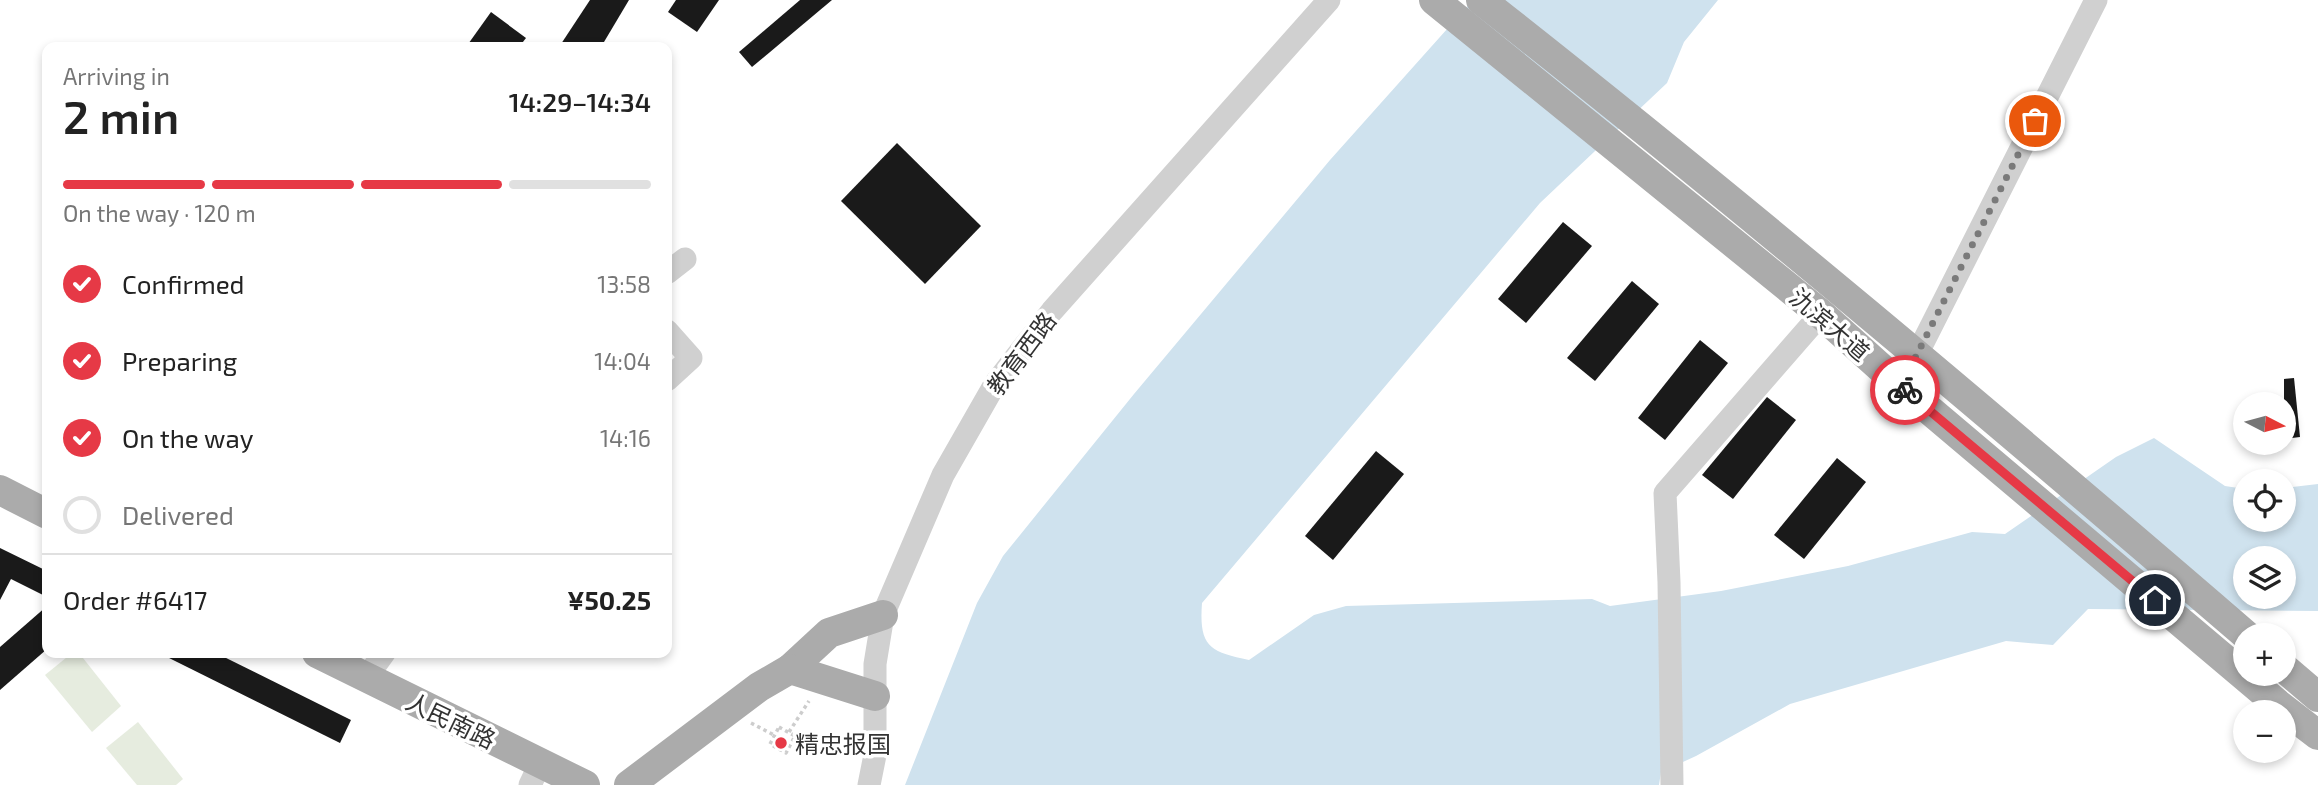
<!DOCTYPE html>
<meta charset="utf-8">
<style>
:root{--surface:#fff;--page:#f2f2f2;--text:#222;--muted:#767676;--line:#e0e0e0;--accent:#e63946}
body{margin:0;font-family:"Exo 2","Noto Sans SC",sans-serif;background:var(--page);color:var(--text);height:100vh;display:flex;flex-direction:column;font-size:26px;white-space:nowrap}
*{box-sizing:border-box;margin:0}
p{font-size:23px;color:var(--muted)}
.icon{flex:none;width:38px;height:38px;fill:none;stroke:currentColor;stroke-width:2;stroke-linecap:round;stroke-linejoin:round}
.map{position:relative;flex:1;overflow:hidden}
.sheet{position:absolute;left:42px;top:42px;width:630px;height:616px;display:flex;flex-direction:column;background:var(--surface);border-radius:14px;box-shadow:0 4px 10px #0003}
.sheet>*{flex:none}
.needle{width:46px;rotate:96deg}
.fabs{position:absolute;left:2233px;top:392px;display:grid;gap:14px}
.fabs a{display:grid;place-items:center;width:63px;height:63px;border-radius:50%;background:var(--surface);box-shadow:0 4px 10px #0003;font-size:35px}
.pin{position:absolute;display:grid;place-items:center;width:60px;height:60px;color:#fff;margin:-30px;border:4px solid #fff;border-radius:50%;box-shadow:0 2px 7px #0007}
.courier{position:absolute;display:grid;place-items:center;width:70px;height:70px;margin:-35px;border:5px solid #e63946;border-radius:50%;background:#fff;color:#222;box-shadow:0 2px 9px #0007}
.overview em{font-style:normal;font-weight:600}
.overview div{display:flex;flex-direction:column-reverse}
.overview{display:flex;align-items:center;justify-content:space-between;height:119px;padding:0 21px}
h1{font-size:46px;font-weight:600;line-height:52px}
.bar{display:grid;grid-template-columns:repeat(4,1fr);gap:10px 7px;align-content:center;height:84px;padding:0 21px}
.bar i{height:9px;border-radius:5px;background:var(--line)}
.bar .on{background:var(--accent)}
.bar p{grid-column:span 4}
.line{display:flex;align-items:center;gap:18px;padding:0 21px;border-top:2px solid var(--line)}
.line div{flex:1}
ol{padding:0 21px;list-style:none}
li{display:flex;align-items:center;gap:21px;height:77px}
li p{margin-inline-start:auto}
li .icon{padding:7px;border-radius:50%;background:var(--accent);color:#fff;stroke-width:4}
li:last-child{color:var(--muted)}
li i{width:38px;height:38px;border:4px solid var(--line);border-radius:50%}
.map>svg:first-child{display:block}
.green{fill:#e6ecdf}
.water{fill:#cfe2ee;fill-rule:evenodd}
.building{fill:#1a1a1a}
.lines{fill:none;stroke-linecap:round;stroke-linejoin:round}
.path{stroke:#cdcdcd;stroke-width:3.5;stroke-dasharray:3.5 3.5;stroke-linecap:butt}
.minor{stroke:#d0d0d0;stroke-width:23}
.major{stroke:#ababab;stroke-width:30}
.done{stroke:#7a7a7a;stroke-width:7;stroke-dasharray:0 12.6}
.route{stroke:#e63946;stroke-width:9}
.poi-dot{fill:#e63946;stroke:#fff;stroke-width:2.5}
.labels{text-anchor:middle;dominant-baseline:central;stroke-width:7;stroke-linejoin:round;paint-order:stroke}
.street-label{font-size:24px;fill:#333;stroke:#fff}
.poi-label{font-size:24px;fill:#333;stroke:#fff;text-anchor:start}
</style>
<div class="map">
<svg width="2318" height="785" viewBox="0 0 2318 785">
<rect width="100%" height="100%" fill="#fff"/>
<g class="green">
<path d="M72,653H79L121,706L92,732L45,675Z"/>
<path d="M138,722L183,779L176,785H137L106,748Z"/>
</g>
<path class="water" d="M1473,0H1718L1684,42L1667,83L1540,203L1202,603C1199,645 1208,652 1249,660L1314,615L1346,606L1592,599L1610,606L1721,591L1848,566L1972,532L2005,534L2116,457L2154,438L2225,486L2245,489V520H2284V488L2318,484V611L2088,609L2053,645L2006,641L1790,704L1696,756L1661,772L1659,785H905L977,603L1003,556L1134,394L1330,160ZM2245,558H2284V597H2245Z"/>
<g class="building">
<path d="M590,0H629L601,47H559Z"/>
<path d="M676,0H719L697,32L668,12Z"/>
<path d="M800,0H832L752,67L739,52Z"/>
<path d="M491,12L526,38L519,47H466Z"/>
<path d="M897,143L981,226L925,284L841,201Z"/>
<path d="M1563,222L1592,246L1526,323L1498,299Z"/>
<path d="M1632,281L1659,304L1595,381L1567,358Z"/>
<path d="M1700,340L1728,363L1665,440L1638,418Z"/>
<path d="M2294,378L2300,437L2284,439V379Z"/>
<path d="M1767,397L1796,420L1733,499L1702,475Z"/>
<path d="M1376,451L1404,474L1333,560L1305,536Z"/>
<path d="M1837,458L1866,482L1804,559L1774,535Z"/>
<path d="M0,548L47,571V597L11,579L0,600Z"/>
<path d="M47,606V649L0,690V647Z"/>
<path d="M159,653H216L351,720L340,743Z"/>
</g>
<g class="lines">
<g class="path">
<path d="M751,723L774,735"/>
<path d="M779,727L795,736L786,753L770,744Z"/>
<path d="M789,732L809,701"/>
</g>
<g class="minor">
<path d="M667,273L685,259"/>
<path d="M667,331L691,358L667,380"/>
<path d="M1901,386L2096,0"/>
<path d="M366,678L384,653"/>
<path d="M530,785L540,764"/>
<path d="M869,785L875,755V664L883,615L943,475L995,384L1052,311L1329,0"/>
<path d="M1672,785L1669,582L1665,493L1821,314"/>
</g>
<g class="major">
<path d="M1434,0L1821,314L1901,386L2280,706L2318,735"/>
<path d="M1481,0C1742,205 1995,419 2246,635"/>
<path d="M0,490L47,514"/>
<path d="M317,653L585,785"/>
<path d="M2284,668L2318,697"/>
<path d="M790,669L829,633L883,615"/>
<path d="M629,785L759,687L790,669L875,696"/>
</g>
</g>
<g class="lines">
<path class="done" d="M1905,390L1901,386L2035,121"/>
<path class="route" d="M1905,390L2155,600"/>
</g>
<circle class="poi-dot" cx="781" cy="743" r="7"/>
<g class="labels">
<g class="street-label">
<text transform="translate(1830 324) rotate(41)">氿滨大道</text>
<text transform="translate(1021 353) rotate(-53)">教育西路</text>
<text transform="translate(451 720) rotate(26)">人民南路</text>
</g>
<g class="poi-label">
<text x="795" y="743">精忠报国</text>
</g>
</g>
</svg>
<div class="fabs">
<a><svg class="needle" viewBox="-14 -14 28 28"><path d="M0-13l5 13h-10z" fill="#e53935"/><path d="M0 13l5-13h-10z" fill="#767676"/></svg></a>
<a><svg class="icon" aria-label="locate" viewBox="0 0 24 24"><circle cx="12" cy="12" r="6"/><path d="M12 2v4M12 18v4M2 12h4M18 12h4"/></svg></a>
<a><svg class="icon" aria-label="layers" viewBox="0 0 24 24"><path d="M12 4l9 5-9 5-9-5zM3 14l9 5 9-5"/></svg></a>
<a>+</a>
<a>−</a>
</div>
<div class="pin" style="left:2035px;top:121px;background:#ea580c"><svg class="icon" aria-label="bag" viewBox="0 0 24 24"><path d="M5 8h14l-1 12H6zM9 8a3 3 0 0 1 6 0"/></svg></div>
<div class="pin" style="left:2155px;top:600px;background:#1f2937"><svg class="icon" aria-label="home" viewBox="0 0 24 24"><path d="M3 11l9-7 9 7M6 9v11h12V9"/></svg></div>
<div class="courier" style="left:1905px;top:390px"><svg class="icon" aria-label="bike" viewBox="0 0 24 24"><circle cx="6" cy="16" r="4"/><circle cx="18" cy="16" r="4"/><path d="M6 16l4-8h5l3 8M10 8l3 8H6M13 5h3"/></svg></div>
<section class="sheet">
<div class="overview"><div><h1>2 min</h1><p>Arriving in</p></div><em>14:29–14:34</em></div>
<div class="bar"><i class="on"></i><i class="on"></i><i class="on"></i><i></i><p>On the way · 120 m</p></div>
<ol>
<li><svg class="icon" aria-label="check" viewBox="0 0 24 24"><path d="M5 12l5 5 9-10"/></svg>Confirmed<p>13:58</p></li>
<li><svg class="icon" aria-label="check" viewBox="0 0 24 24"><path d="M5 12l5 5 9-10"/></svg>Preparing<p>14:04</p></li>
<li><svg class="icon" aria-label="check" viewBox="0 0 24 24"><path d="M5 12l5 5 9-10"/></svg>On the way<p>14:16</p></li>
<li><i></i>Delivered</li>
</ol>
<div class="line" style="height:91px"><div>Order #6417</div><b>¥50.25</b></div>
</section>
</div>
